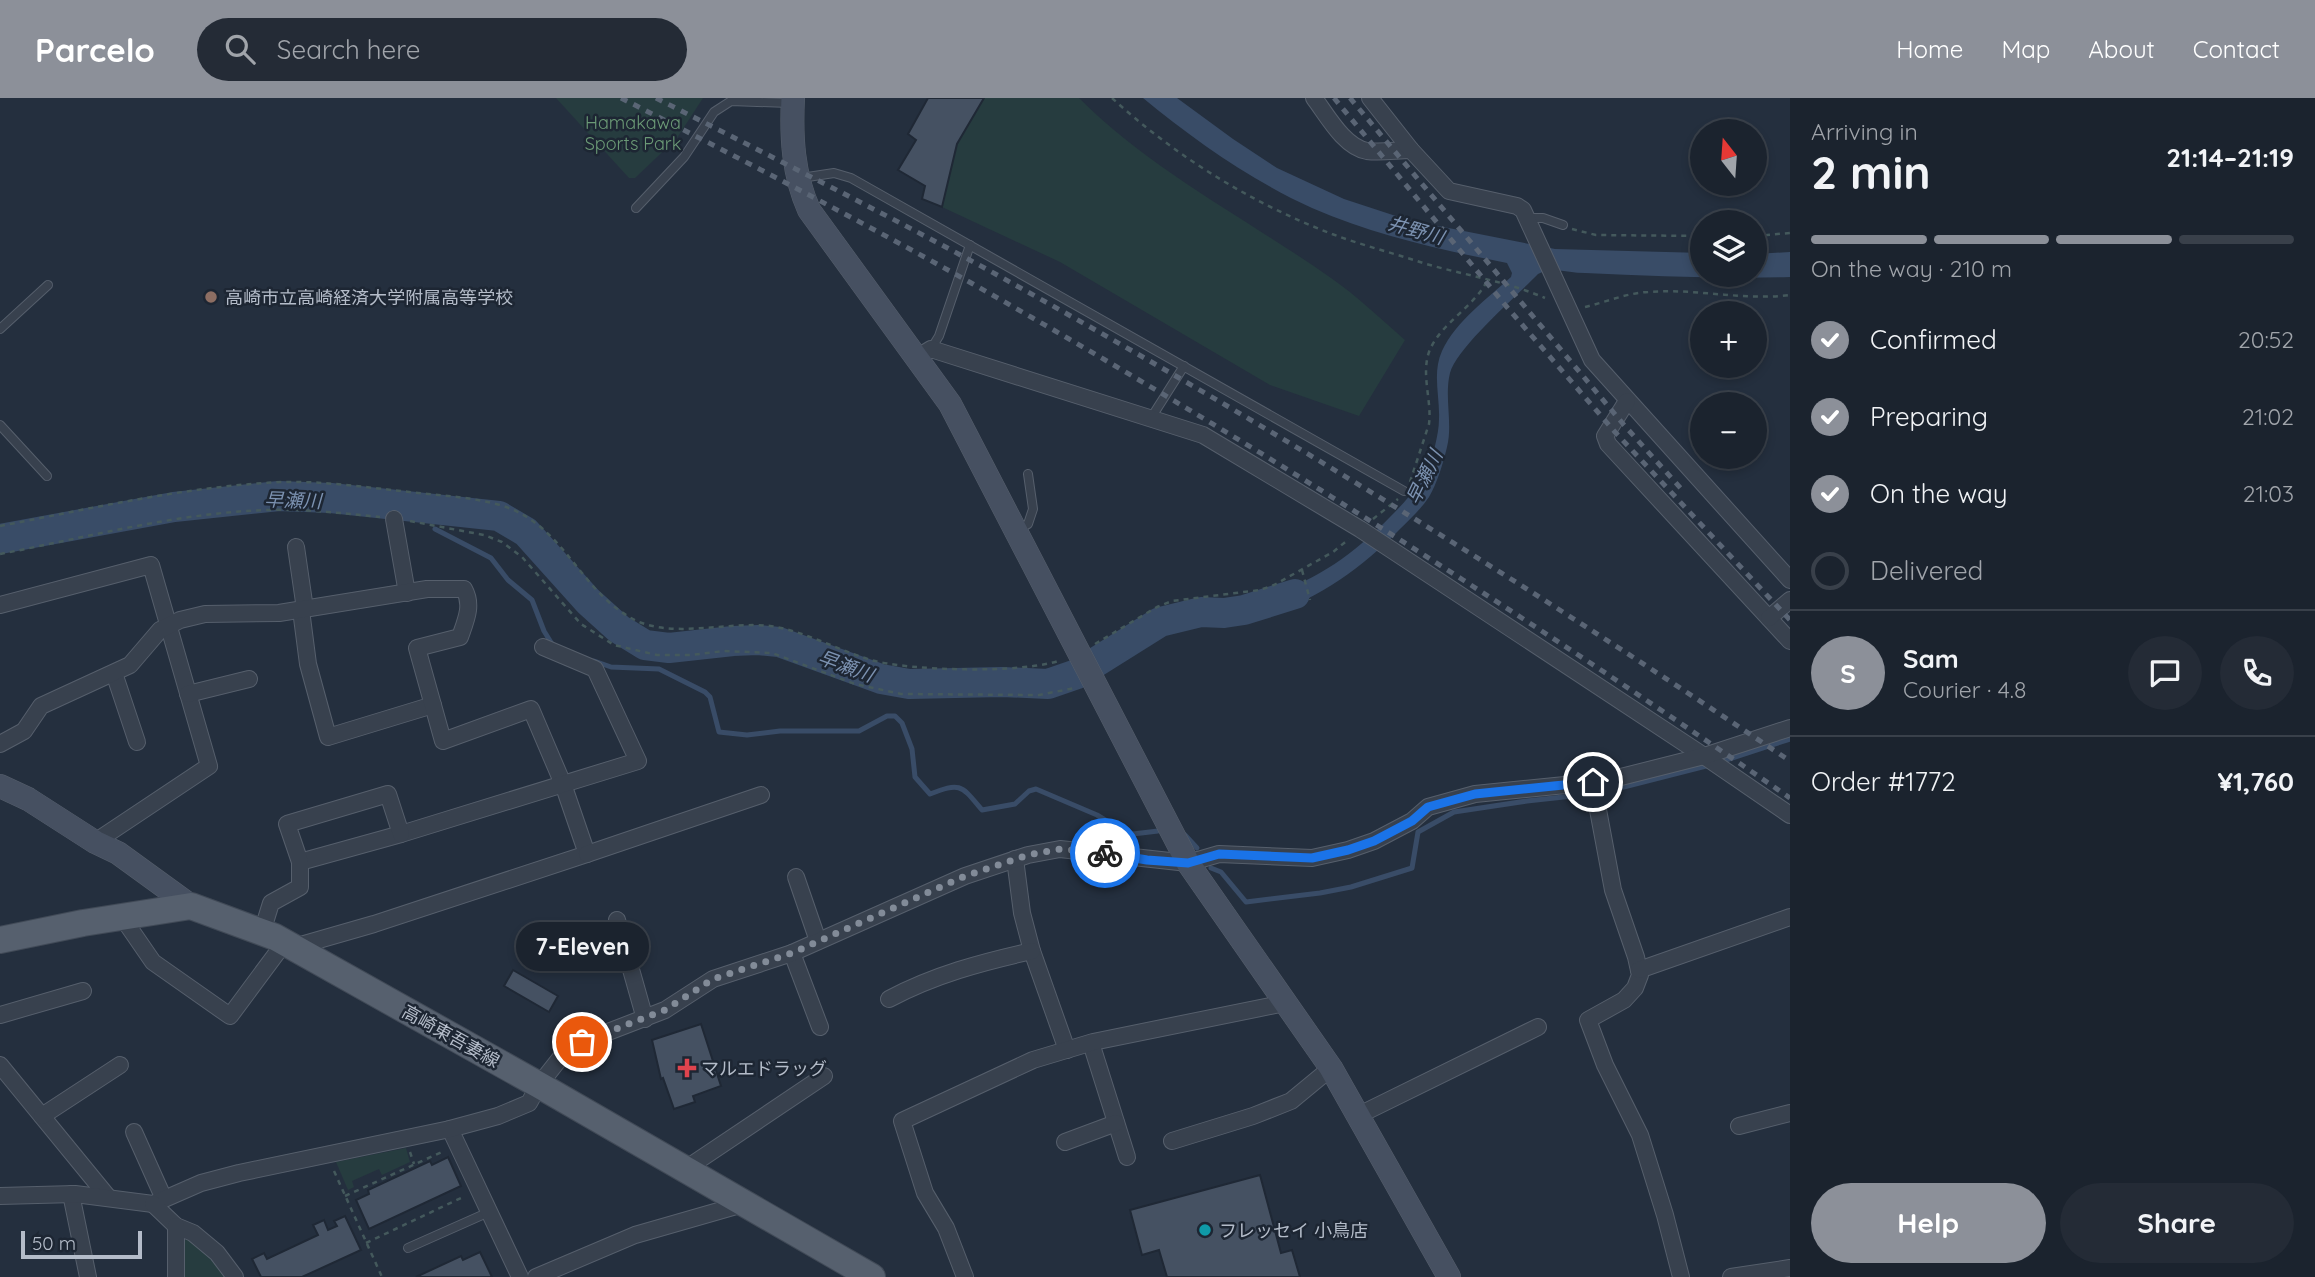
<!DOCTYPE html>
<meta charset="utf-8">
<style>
:root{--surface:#1b232e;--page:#242b36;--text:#f1f3f6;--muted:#a0a4aa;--line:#39404a;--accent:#8c9099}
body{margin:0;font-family:Quicksand,"Noto Sans JP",sans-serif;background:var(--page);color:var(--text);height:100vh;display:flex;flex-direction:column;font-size:26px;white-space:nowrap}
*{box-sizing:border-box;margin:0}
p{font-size:23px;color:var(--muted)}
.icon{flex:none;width:38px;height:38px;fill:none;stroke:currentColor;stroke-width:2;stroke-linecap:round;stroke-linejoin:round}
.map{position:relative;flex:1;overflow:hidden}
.sheet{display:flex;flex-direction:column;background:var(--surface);width:525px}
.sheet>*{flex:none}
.needle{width:46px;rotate:343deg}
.controls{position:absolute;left:1690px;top:21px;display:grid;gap:14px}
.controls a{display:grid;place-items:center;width:77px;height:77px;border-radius:50%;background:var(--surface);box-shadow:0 4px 10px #0003,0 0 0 2px var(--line);font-size:35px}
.scale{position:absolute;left:21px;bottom:18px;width:121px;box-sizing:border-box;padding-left:7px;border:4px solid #b4bcc9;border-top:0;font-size:19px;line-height:24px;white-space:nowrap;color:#b4bcc9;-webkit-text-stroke:5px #1d2633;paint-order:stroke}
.pin{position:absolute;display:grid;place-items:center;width:60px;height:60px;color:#fff;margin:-30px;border:4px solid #fff;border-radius:50%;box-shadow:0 2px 7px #0007}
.courier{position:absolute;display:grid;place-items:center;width:70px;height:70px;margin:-35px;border:5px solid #1a73e8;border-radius:50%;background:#fff;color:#222;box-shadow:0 2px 9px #0007}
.bubble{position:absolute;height:49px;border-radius:24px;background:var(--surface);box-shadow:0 4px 10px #0003,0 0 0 2px var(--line);font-size:23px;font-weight:700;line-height:49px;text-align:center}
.summary em{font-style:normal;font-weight:700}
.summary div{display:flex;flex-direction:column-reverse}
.summary{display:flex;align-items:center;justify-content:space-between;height:119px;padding:0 21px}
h1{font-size:46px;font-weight:700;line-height:52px}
.bar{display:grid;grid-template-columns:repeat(4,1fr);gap:10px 7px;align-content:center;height:84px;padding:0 21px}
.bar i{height:9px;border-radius:5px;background:var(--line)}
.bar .current{background:var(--accent)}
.bar p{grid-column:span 4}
.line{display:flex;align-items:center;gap:18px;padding:0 21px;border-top:2px solid var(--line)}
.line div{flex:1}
.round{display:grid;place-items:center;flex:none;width:74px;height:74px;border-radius:37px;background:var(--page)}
ol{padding:0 21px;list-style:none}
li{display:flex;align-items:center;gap:21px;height:77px}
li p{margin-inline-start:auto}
li .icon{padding:7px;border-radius:50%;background:var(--accent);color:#fff;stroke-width:4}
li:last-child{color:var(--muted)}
li i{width:38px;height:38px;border:4px solid var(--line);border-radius:50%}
.action{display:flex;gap:14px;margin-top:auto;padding:14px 21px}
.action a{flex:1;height:80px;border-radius:42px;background:var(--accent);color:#fff;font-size:28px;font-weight:700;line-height:80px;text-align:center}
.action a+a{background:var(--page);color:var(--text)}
header{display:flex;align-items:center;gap:42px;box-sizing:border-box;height:98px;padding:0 35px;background:var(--accent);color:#fff}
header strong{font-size:33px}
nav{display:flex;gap:38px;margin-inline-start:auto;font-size:24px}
.search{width:490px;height:63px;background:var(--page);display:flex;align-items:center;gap:18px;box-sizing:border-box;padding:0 24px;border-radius:38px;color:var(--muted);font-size:26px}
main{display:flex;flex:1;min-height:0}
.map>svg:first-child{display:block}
.green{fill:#263c3f}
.water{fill:#394c67}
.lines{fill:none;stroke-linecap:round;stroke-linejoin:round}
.stream{stroke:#394c67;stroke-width:5}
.river{stroke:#394c67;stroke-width:30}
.building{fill:#455162;stroke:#1f2835;stroke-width:2}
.lane-casing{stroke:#565f6c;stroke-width:10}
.street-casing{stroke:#565f6c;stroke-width:18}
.secondary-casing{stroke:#565f6c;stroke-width:24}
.primary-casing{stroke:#414a57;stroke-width:28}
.path{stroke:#44595c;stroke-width:2.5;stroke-dasharray:5 5;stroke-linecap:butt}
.lane{stroke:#38414e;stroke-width:8}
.street{stroke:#38414e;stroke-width:16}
.secondary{stroke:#465061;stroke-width:23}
.primary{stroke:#56606e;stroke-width:26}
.rail{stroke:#5a6575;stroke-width:5;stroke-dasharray:7 7;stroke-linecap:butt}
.done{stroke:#828b98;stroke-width:7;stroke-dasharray:0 12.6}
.route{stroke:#1a73e8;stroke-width:9}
.education-dot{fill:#8d6e63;stroke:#1d2633;stroke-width:2.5}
.health-dot{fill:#e0444e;stroke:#1d2633;stroke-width:2.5}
.culture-dot{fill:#0f9aa8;stroke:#1d2633;stroke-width:2.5}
.labels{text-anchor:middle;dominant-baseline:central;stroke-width:5;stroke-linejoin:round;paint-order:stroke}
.park-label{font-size:18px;fill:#6b9a76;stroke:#1d2633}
.poi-label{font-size:18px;fill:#b4bcc9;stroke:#1d2633;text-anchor:start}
.street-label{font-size:18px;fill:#b4bcc9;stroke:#1d2633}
.water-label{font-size:19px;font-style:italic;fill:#7c92b1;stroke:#1d2633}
</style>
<header>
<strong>Parcelo</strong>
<div class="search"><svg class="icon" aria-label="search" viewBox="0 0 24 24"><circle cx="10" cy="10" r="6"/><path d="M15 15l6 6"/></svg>Search here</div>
<nav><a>Home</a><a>Map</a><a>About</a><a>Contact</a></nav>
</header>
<main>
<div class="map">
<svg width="1790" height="1179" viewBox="0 0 1790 1179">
<rect width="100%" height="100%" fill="#242f3e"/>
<g class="green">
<path d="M556,0H703L677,40L635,80H629Z"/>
<path d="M984,0H1079C1153,74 1246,120 1331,180C1357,198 1381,221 1405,242L1359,318L1270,287L1060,164L942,109L957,46Z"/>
<path d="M406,1050L410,1064L382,1077L379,1071L352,1083L354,1089L348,1092L336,1064Z"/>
<path d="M188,1141L208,1157L227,1179H184L181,1144Z"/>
</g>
<path class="water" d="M1143,0H1177L1233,41L1277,70L1344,101L1408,122L1555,151L1703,155V177H1755V156L1790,154V179C1722,181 1653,178 1585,175C1569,175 1552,168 1538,176C1517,198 1457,249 1450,275C1444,299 1453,325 1447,349C1443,366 1437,385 1429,399C1421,411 1410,421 1400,431C1359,473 1315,503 1258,521L1257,502C1312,485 1350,460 1390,419C1411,398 1429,377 1435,348C1437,339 1439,330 1439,321C1440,298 1432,275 1442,253C1456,223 1488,200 1511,179L1512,175L1507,165C1441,152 1374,137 1312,110C1252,83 1194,42 1143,0Z"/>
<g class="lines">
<g class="stream">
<path d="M424,409V419"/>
<path d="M435,431L491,460L508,482L532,502L544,533L552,546"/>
<path d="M594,563L611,569L659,571L705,594L710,599L719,634L747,637L780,633H859L887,618H895L902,625L912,651L915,679L930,696C961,684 961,687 982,712L1015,706L1029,693L1036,691L1097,717L1123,733L1133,736L1158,733"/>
<path d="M1720,664L1790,641"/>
<path d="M1608,693L1710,667"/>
<path d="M1185,737L1197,750"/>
<path d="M1211,770L1221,774L1246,804L1320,795L1351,789L1412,770L1418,734L1454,714L1527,703L1591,696"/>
</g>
<path class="river" d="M0,441L174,409L279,398L331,400L499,418L526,434L588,503L619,531L645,547L669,550L733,543L758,542L779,544L881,581L909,586L1002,584L1048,586L1077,576L1160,524L1201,514L1224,515L1244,512L1295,496"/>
</g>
<g class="building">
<path d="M928,0H984L957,46L942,109L922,101L925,88L898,72L916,42L908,36Z"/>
<path d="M513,872L558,898L549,914L504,888Z"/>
<path d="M701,926L721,988L693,998L695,1004L674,1011L663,980L661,981L652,942Z"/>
<path d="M448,1059L461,1088L369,1131L356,1102L369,1096L368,1092L430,1063L432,1067Z"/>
<path d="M1260,1077L1281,1155L1292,1152L1300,1179H1167L1159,1152L1142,1157L1130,1112Z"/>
<path d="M345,1118L361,1152L302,1179H261L252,1161L264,1155L267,1161L318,1137L313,1127L324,1122L328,1132L337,1128L334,1123Z"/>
<path d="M480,1154L492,1179H416L461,1158L463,1162Z"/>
</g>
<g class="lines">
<g class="lane-casing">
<g id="lane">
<path d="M801,80L834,75L851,80L1404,393"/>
<path d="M636,110L684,59L714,14L731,3L789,5"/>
<path d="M1528,120H1543L1563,127"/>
<path d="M0,231L48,187"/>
<path d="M931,251L939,238L970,147"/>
<path d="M1151,320L1184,268"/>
<path d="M0,327L47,378"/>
<path d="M1017,432L1028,426L1033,411L1028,376"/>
<path d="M408,1150L489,1114"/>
</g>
</g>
<g class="street-casing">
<g id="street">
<path d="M1314,0C1327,17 1344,49 1367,53C1381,55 1397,52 1411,52"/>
<path d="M1370,0L1411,52L1449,93L1517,108L1523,112L1592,262L1790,482"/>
<path d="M918,259L931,251L1203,337L1360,431L1704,658L1790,717"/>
<path d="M1627,303L1605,338L1608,346L1790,543"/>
<path d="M394,421L407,495"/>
<path d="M296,449L305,511"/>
<path d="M0,507L151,467L209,668L95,744"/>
<path d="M301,512L308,566L328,639L433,607"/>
<path d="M1769,520L1790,502"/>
<path d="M114,575L137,644"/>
<path d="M188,596L249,581"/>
<path d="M0,646L24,633L41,608L130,567L160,532L180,522L205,516L279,515L427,491H464C473,507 466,522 460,539L417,550L443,643L531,611L563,686L587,756L374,826L294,849"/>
<path d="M1593,685L1613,792L1636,859L1640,877L1635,890L1624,902L1588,922L1605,967L1640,1037L1665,1117L1681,1179"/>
<path d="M587,756L761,697"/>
<path d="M1015,761L1022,815L1032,853L1067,952"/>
<path d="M300,764L401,736L638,663L595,571L543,549"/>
<path d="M796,779L818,843"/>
<path d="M122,819L153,864L230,918L285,844"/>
<path d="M617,822L645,921"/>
<path d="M262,834L271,805L300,789V764L287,726L388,696L401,736"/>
<path d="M792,855L820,929"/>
<path d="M1639,872L1790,819"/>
<path d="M889,901C934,877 982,864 1032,853"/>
<path d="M0,917L83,893"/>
<path d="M1091,945L1127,1059"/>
<path d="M0,967L108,1099"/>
<path d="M42,1018L120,967"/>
<path d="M1357,1018L1538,929"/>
<path d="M1739,1028L1790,1015"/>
<path d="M450,1031L520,1179"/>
<path d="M134,1034L164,1101"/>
<path d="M1172,1043L1253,1018L1291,1003L1331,970"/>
<path d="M1065,1044L1116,1025"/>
<path d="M684,1072L824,978"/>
<path d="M71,1096L88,1179"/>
<path d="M0,1098L75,1096L153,1106L201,1085L239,1075L450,1031L498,1018L529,1005L539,987L561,959L582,944L665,912L713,881L792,855L965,778L1028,757L1060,751L1188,765L1219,756L1312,760L1348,752L1374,743L1412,723L1428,709L1475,696L1605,683L1704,658L1790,630"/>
<path d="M153,1106L176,1128L193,1135L217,1155L235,1179"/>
<path d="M176,1128V1179"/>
<path d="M536,1179L635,1137L743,1106"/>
<path d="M965,1179L946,1130L925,1095L902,1023L1033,962L1093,944L1285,905"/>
<path d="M1731,1179L1790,1170"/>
</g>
</g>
<g class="secondary-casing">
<g id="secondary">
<path d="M793,0C791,39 793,76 809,112L950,306L1188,765L1331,970L1449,1179"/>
<path d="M0,688L28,701L95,744L118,755L191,808"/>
</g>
</g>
<g class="primary-casing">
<path id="primary" d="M0,842L83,825L191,808L275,839L539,987L872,1179"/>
</g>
<g class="path">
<path d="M1112,0C1175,58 1251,105 1332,136C1361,147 1393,155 1423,165C1463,177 1506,183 1545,200"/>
<path d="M1572,131L1596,137L1703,138"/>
<path d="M1755,138L1790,135"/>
<path d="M1585,209C1606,204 1627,195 1648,194C1696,190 1742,203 1790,197"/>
<path d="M1410,384L1429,326C1432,303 1421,277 1429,254C1440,225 1475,209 1488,181"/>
<path d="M1373,421L1398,401"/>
<path d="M410,423L484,437L502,444L522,459L581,526L614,547L657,557H691L724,553L772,555L855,586L901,596L1039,597L1075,590"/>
<path d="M0,428C94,410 188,388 283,384C322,383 363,389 401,393C433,397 465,398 496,406C563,423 576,489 631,520C670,542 725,523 770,528C805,533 837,552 871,562C909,573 1024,576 1061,562"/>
<path d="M0,456C94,438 199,409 295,412C323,413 351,416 380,419"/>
<path d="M1302,472L1310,502"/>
<path d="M1095,546L1157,509L1172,503L1260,492L1274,487L1333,454L1349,441"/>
<path d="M410,1054L414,1066"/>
<path d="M334,1073L382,1179"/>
<path d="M345,1098L444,1053"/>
<path d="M366,1145L463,1099"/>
</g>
<use href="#lane" class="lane"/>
<use href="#street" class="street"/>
<use href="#secondary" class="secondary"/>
<use href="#primary" class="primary"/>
<g class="rail">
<path d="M621,0C739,60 857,121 973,186C1253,344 1525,517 1790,700"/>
<path d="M656,0C764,55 872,109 979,167C1256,319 1527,486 1790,663"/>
<path d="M1334,0L1506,208L1615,334L1790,522"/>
<path d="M1350,0L1624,327L1685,395"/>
</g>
</g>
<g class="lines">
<path class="done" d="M582,944L665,912L713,881L792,855L965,778L1028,757L1060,751L1105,755"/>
<path class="route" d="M1105,755L1147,762L1188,765L1219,756L1312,760L1348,752L1374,743L1412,723L1428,709L1475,696L1593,684"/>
</g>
<circle class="education-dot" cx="211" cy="199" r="7"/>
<path class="health-dot" d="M683.5 959.5h7v7h7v7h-7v7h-7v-7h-7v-7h7z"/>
<circle class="culture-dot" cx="1205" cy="1132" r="7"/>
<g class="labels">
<g class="park-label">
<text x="633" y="24">Hamakawa<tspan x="633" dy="21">Sports Park</tspan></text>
</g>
<g class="poi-label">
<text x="225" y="199">高崎市立高崎経済大学附属高等学校</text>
<text x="701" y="970">マルエドラッグ</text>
<text x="1219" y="1132">フレッセイ 小鳥店</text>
</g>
<g class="street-label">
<text transform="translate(451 938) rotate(29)">高崎東吾妻線</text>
</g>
<g class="water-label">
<text transform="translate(1416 132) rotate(16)">井野川</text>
<text transform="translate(1424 379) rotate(-64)">早瀬川</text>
<text transform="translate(293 402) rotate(2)">早瀬川</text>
<text transform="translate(846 568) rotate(20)">早瀬川</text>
</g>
</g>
</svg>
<div class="controls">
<a><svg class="needle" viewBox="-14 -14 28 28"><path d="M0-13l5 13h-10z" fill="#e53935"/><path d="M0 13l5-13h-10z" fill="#a0a4aa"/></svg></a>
<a><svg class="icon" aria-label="layers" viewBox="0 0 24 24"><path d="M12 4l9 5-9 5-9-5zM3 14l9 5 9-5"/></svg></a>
<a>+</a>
<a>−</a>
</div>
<div class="scale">50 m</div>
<div class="pin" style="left:582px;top:944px;background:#ea580c"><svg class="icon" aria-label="bag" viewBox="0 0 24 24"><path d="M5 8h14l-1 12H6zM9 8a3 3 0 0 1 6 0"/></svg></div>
<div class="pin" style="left:1593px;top:684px;background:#1f2937"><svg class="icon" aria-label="home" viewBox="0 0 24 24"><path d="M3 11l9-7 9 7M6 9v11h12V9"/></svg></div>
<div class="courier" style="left:1105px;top:755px"><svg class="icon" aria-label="bike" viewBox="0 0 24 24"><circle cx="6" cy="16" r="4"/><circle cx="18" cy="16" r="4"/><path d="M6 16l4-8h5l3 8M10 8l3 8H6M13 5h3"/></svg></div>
<div class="bubble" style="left:516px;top:824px;width:133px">7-Eleven</div>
</div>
<section class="sheet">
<div class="summary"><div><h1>2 min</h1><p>Arriving in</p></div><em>21:14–21:19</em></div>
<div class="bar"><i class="current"></i><i class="current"></i><i class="current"></i><i></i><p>On the way · 210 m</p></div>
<ol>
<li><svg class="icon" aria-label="check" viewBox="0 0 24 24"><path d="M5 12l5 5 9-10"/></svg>Confirmed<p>20:52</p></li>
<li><svg class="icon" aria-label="check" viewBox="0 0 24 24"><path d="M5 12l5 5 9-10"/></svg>Preparing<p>21:02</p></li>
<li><svg class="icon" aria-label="check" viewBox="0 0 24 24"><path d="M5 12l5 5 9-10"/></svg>On the way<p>21:03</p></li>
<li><i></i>Delivered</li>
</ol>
<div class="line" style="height:126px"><b class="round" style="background:var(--accent);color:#fff">S</b><div><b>Sam</b><p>Courier · 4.8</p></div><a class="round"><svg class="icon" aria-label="chat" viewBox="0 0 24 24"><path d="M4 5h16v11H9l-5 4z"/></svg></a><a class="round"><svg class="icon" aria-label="phone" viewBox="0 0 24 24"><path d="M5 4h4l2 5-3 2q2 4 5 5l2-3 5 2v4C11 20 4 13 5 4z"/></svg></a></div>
<div class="line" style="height:91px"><div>Order #1772</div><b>¥1,760</b></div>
<div class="action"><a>Help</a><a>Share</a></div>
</section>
</main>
